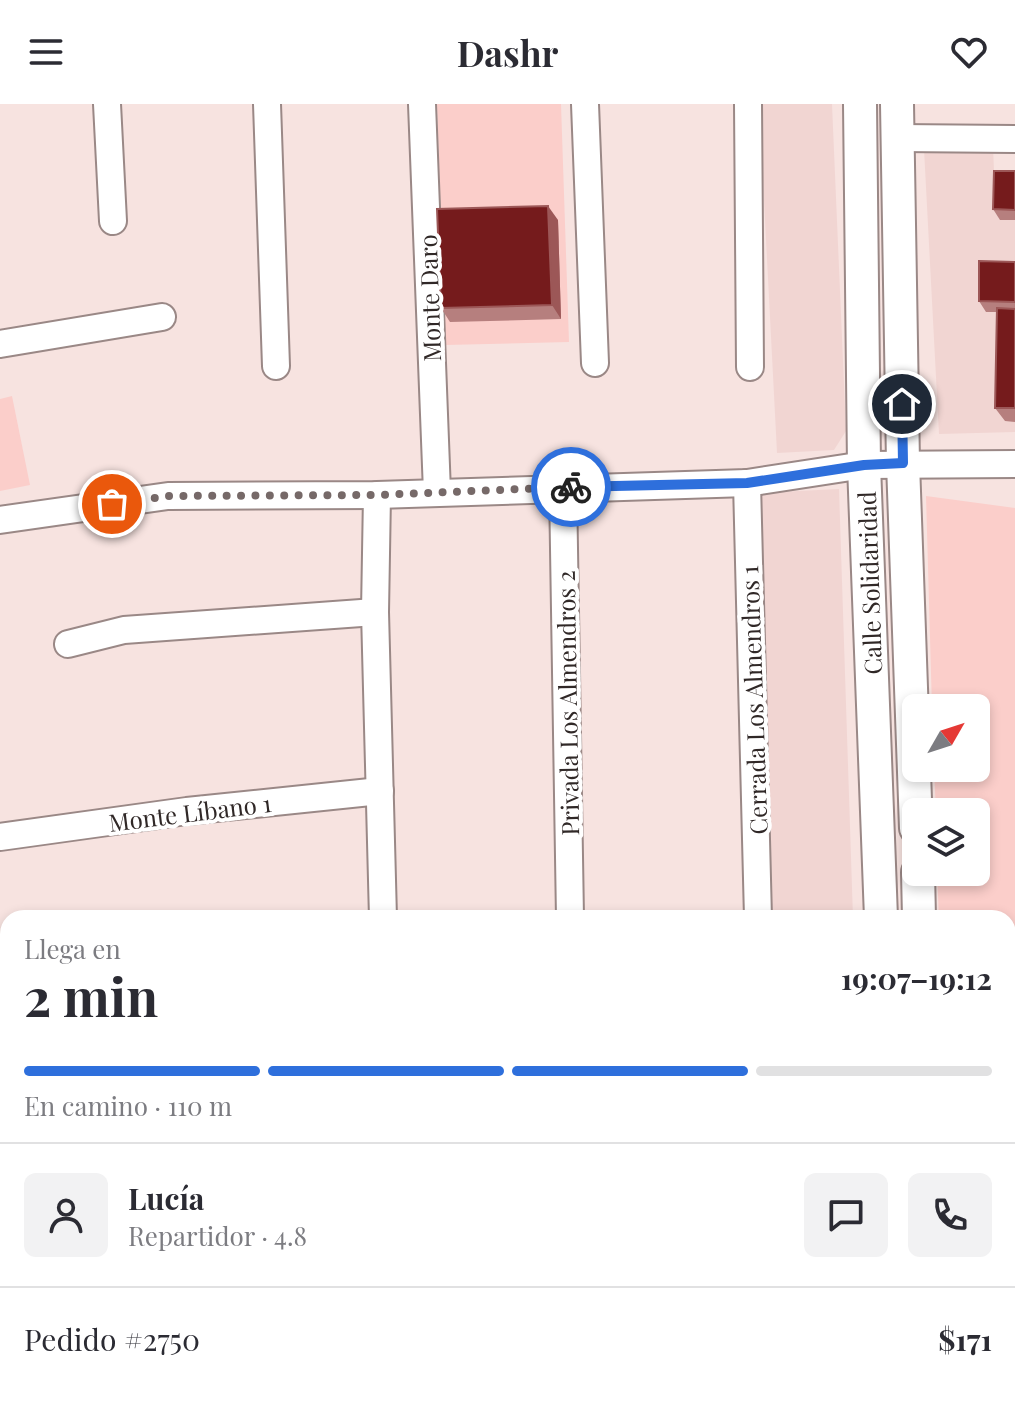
<!DOCTYPE html>
<html lang="es">
<meta charset="utf-8">
<style>
:root{--surface:#fff;--page:#f2f2f3;--text:#2b2b33;--muted:#7c7c81;--line:#e1e1e2;--accent:#2e6fdc}
body{margin:0;font-family:"Playfair Display",serif;background:var(--page);color:var(--text);height:100vh;display:flex;flex-direction:column;font-size:30px;white-space:nowrap}
*{box-sizing:border-box;margin:0}
p{font-size:26px;color:var(--muted)}
.icon{flex:none;width:44px;height:44px;fill:none;stroke:currentColor;stroke-width:2;stroke-linecap:round;stroke-linejoin:round}
.map{position:relative;flex:1;overflow:hidden}
.sheet{position:absolute;left:0px;top:806px;width:1016px;height:496px;display:flex;flex-direction:column;background:var(--surface);border-radius:24px 24px 0 0;box-shadow:0 4px 12px #0003}
.sheet>*{flex:none}
.needle{width:52px;rotate:51deg}
.fabs{position:absolute;left:902px;top:590px;display:grid;gap:16px}
.fabs a{display:grid;place-items:center;width:88px;height:88px;border-radius:12px;background:var(--surface);box-shadow:0 4px 12px #0003;font-size:40px}
.pin{position:absolute;display:grid;place-items:center;width:68px;height:68px;color:#fff;margin:-34px;border:4px solid #fff;border-radius:50%;box-shadow:0 2px 8px #0007}
.courier{position:absolute;display:grid;place-items:center;width:80px;height:80px;margin:-40px;border:6px solid #2e6fdc;border-radius:50%;background:#fff;color:#222;box-shadow:0 2px 10px #0007}
.head em{font-style:normal;font-weight:700}
.head div{display:flex;flex-direction:column-reverse}
.head{display:flex;align-items:center;justify-content:space-between;height:136px;padding:0 24px}
h1{font-size:52px;font-weight:700;line-height:60px}
.bar{display:grid;grid-template-columns:repeat(4,1fr);gap:12px 8px;align-content:center;height:96px;padding:0 24px}
.bar i{height:10px;border-radius:6px;background:var(--line)}
.bar .on{background:var(--accent)}
.bar p{grid-column:span 4}
.line{display:flex;align-items:center;gap:20px;padding:0 24px;border-top:2px solid var(--line)}
.line div{flex:1}
.round{display:grid;place-items:center;flex:none;width:84px;height:84px;border-radius:12px;background:var(--page)}
header{display:flex;justify-content:space-between;align-items:center;height:104px;padding:0 24px;background:var(--surface);font-size:36px;font-weight:700}
.map>svg:first-child{display:block}
.built{fill:#f1d5d2}
.green{fill:#fbceca}
.lines{fill:none;stroke-linecap:round;stroke-linejoin:round}
.minor-casing{stroke:#9a8886;stroke-width:30}
.major-casing{stroke:#9a8886;stroke-width:36}
.minor{stroke:#fff;stroke-width:26}
.major{stroke:#fff;stroke-width:32}
.wall{fill:#b67f7e}
.shaded-wall{fill:#9c5757}
.building{fill:#751b1c;stroke:#9c5757;stroke-width:2}
.done{stroke:#766968;stroke-width:8;stroke-dasharray:0 14.4}
.route{stroke:#2e6fdc;stroke-width:10}
.labels{text-anchor:middle;dominant-baseline:central;stroke-width:8;stroke-linejoin:round;paint-order:stroke}
.street-label{font-size:24px;fill:#302827;stroke:#fff}
</style>
<header><svg class="icon" aria-label="menu" viewBox="0 0 24 24"><path d="M4 6h16M4 12h16M4 18h16"/></svg>Dashr<svg class="icon" aria-label="heart" viewBox="0 0 24 24"><path d="M12 20l-8-8c-3-5 5-10 8-4 3-6 11-1 8 4z"/></svg></header>
<div class="map">
<svg width="1015" height="1302" viewBox="0 0 1015 1302">
<rect width="100%" height="100%" fill="#f7e3e0"/>
<g class="built">
<path d="M759,0H832L846,327L834,346L777,349Z"/>
<path d="M993,43L994,67H1015V328L939,330L924,45Z"/>
<path d="M839,385L853,814H769L755,389Z"/>
</g>
<g class="green">
<path d="M437,0H561L569,238L445,241Z"/>
<path d="M12,292L30,381L0,387V295Z"/>
<path d="M926,392L1015,404V1125L1008,1124V814H939L937,768H976V708H936L934,664H976V604H932Z"/>
<path d="M8,935V1193H0V937Z"/>
</g>
<g class="lines">
<g class="minor-casing">
<g id="minor">
<path d="M107,0L113,117"/>
<path d="M267,0L276,262"/>
<path d="M422,0L437,388"/>
<path d="M585,0L595,259"/>
<path d="M748,0L750,263"/>
<path d="M898,34L1015,35"/>
<path d="M0,240L162,213"/>
<path d="M747,379L758,814"/>
<path d="M563,383L570,814"/>
<path d="M377,391L375,508L383,814"/>
<path d="M0,416L168,392L377,391L747,379L864,361L1015,360"/>
<path d="M68,540L124,526L375,508"/>
<path d="M0,733L187,707L380,687"/>
<path d="M0,919L8,918"/>
<path d="M15,1294L16,1302"/>
<path d="M112,1294L113,1302"/>
<path d="M391,1294L392,1302"/>
</g>
</g>
<g class="major-casing">
<g id="major">
<path d="M860,0L864,361L881,814"/>
<path d="M897,0L903,359L916,724"/>
<path d="M918,768L919,814"/>
<path d="M1008,1163L1015,1164"/>
<path d="M1008,1194L1015,1189"/>
<path d="M0,1212H8"/>
<path d="M1008,1231L1015,1228"/>
<path d="M0,1269H8"/>
<path d="M564,1294L751,1302"/>
<path d="M979,1294V1302"/>
<path d="M937,1302L943,1294"/>
</g>
</g>
<use href="#minor" class="minor"/>
<use href="#major" class="major"/>
</g>
<g class="wall">
<path d="M1015,67V116H1000L993,105Z"/>
<path d="M558,116L561,215L450,218L441,204Z"/>
<path d="M1015,158V318L1005,317L995,304L997,208H986L979,197Z"/>
</g>
<path class="shaded-wall" d="M548,102L558,116L561,215L552,201Z"/>
<g class="building">
<path d="M994,67H1015V106L993,105Z"/>
<path d="M548,102L552,201L441,204L437,105Z"/>
<path d="M979,157L1015,158V198L979,197Z"/>
<path d="M997,204L1015,205V304H995Z"/>
</g>
<g class="lines">
<path class="done" d="M112,400L168,392L377,391L571,383"/>
<path class="route" d="M571,383L747,379L864,361L903,359L902,300"/>
</g>
<g class="labels">
<g class="street-label">
<text transform="translate(429 194) rotate(-92)">Monte Daro</text>
<text transform="translate(869 479) rotate(-92)">Calle Solidaridad</text>
<text transform="translate(753 596) rotate(-92)">Cerrada Los Almendros 1</text>
<text transform="translate(567 599) rotate(-91)">Privada Los Almendros 2</text>
<text transform="translate(190 708) rotate(-7)">Monte Líbano 1</text>
</g>
</g>
</svg>
<div class="fabs">
<a><svg class="needle" viewBox="-14 -14 28 28"><path d="M0-13l5 13h-10z" fill="#e53935"/><path d="M0 13l5-13h-10z" fill="#7c7c81"/></svg></a>
<a><svg class="icon" aria-label="layers" viewBox="0 0 24 24"><path d="M12 4l9 5-9 5-9-5zM3 14l9 5 9-5"/></svg></a>
</div>
<div class="pin" style="left:112px;top:400px;background:#ea580c"><svg class="icon" aria-label="bag" viewBox="0 0 24 24"><path d="M5 8h14l-1 12H6zM9 8a3 3 0 0 1 6 0"/></svg></div>
<div class="pin" style="left:902px;top:300px;background:#1f2937"><svg class="icon" aria-label="home" viewBox="0 0 24 24"><path d="M3 11l9-7 9 7M6 9v11h12V9"/></svg></div>
<div class="courier" style="left:571px;top:383px"><svg class="icon" aria-label="bike" viewBox="0 0 24 24"><circle cx="6" cy="16" r="4"/><circle cx="18" cy="16" r="4"/><path d="M6 16l4-8h5l3 8M10 8l3 8H6M13 5h3"/></svg></div>
<section class="sheet">
<div class="head"><div><h1>2 min</h1><p>Llega en</p></div><em>19:07–19:12</em></div>
<div class="bar"><i class="on"></i><i class="on"></i><i class="on"></i><i></i><p>En camino · 110 m</p></div>
<div class="line" style="height:144px"><a class="round"><svg class="icon" aria-label="person" viewBox="0 0 24 24"><circle cx="12" cy="8" r="4"/><path d="M4 21q1-7 8-7t8 7"/></svg></a><div><b>Lucía</b><p>Repartidor · 4.8</p></div><a class="round"><svg class="icon" aria-label="chat" viewBox="0 0 24 24"><path d="M4 5h16v11H9l-5 4z"/></svg></a><a class="round"><svg class="icon" aria-label="phone" viewBox="0 0 24 24"><path d="M5 4h4l2 5-3 2q2 4 5 5l2-3 5 2v4C11 20 4 13 5 4z"/></svg></a></div>
<div class="line" style="height:104px"><div>Pedido #2750</div><b>$171</b></div>
</section>
</div>
